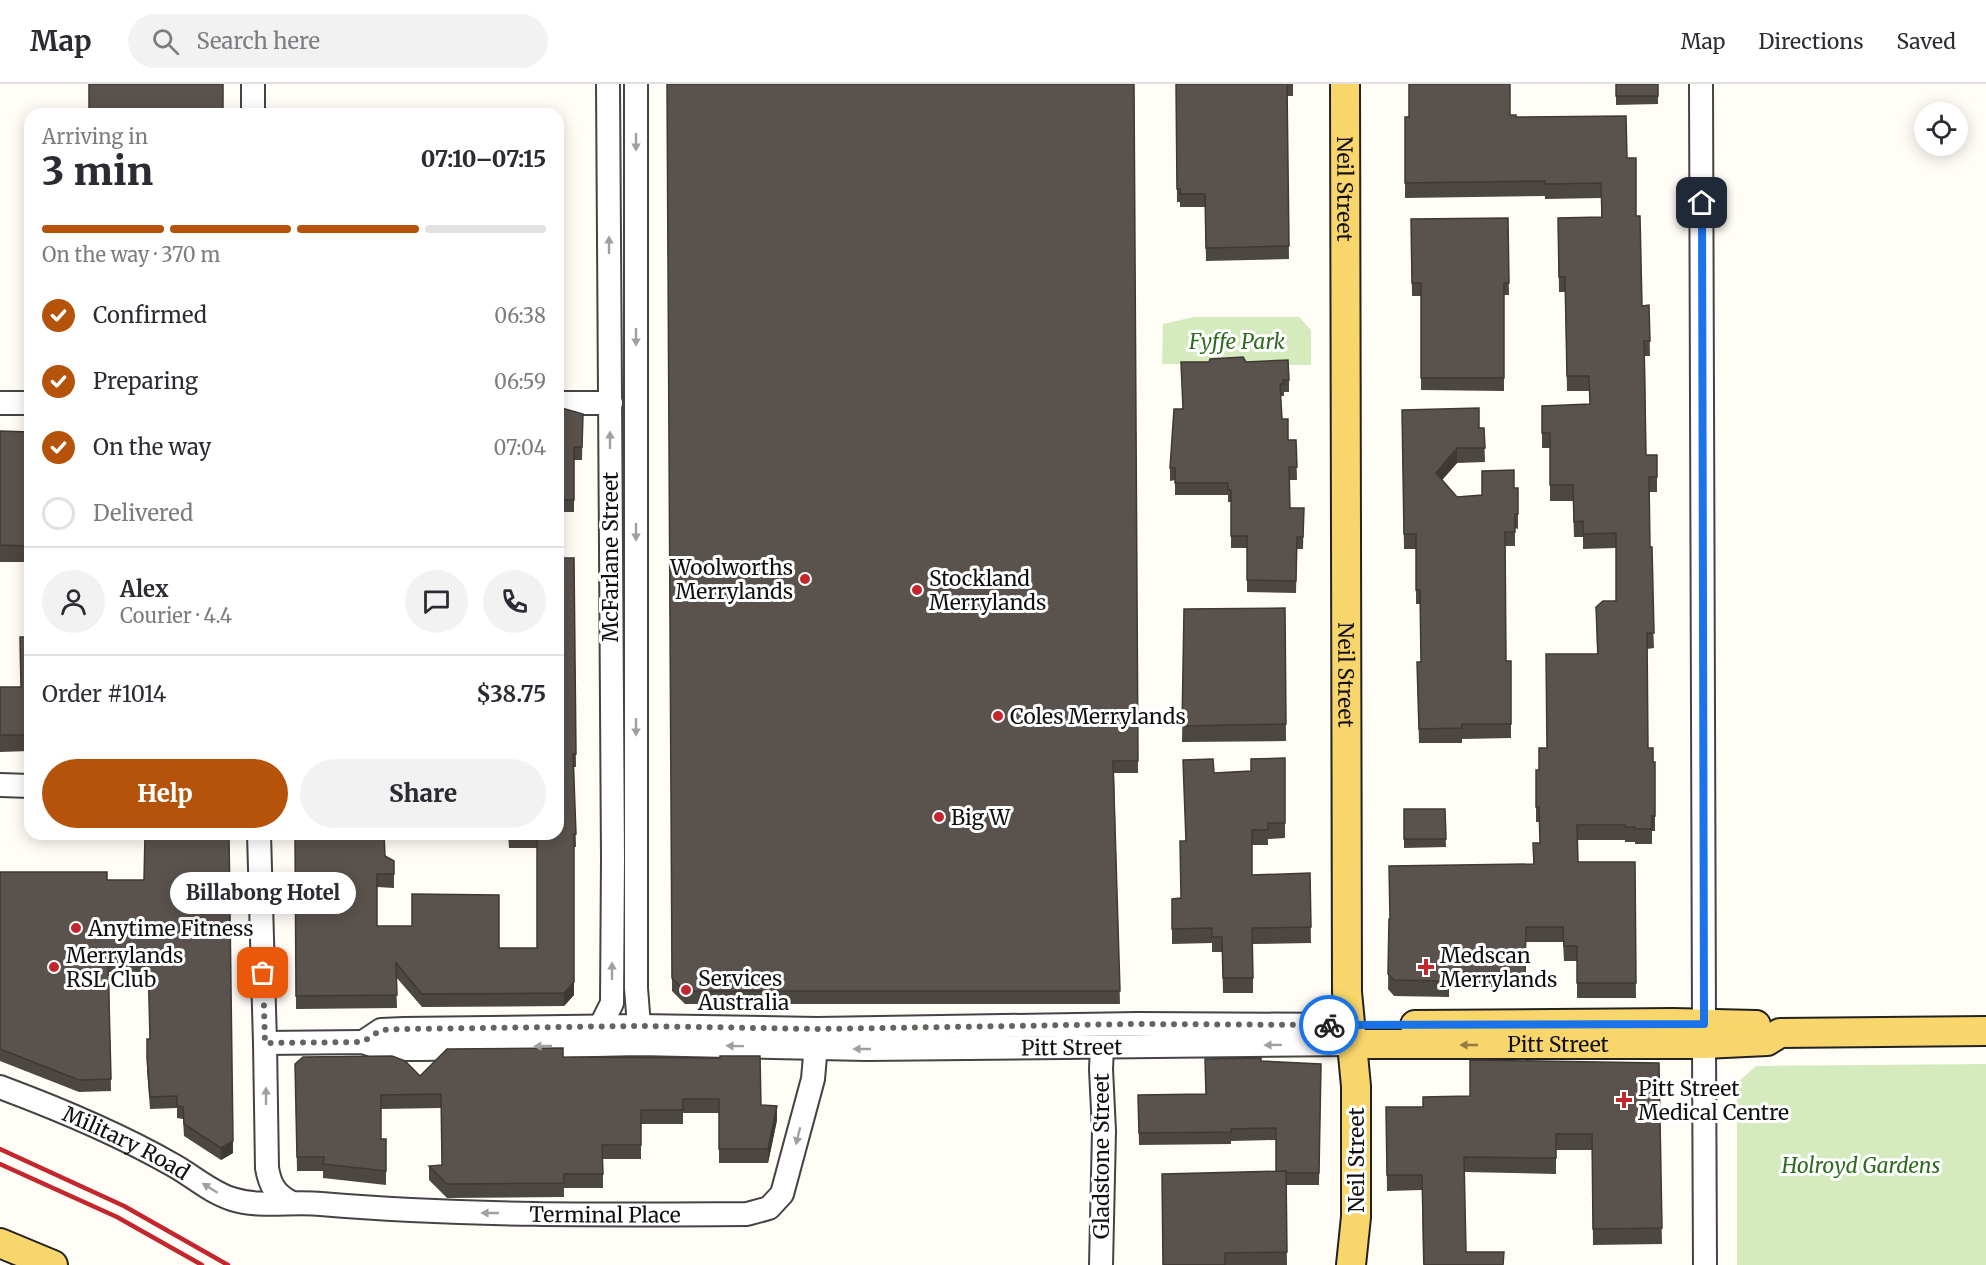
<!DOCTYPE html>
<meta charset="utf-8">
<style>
:root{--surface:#fff;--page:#f2f2f3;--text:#2b2b33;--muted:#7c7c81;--line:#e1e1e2;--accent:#b45309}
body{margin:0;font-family:Merriweather,serif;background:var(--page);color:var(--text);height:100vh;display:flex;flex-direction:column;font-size:22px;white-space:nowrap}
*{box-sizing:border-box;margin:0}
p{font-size:20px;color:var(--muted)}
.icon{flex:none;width:33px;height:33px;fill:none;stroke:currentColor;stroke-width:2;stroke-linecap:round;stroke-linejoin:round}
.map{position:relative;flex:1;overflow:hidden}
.details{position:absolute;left:24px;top:24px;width:540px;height:732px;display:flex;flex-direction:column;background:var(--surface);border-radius:18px;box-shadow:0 3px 15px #0003}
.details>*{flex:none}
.controls{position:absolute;left:1914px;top:18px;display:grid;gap:12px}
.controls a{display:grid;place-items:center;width:54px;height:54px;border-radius:50%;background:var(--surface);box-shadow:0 3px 15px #0003;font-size:30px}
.pin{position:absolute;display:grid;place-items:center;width:51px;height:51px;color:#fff;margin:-26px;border-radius:12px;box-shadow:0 3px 9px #0006}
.courier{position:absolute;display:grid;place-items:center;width:60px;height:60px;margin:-30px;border:4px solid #1a73e8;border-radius:50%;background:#fff;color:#222;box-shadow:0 2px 8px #0007}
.bubble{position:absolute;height:42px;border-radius:21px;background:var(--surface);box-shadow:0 3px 15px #0003;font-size:20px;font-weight:800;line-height:42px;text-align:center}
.summary em{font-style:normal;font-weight:800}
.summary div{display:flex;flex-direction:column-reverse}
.summary{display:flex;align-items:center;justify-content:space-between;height:102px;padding:0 18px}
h1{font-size:39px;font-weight:800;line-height:45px}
.bar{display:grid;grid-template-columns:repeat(4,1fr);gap:9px 6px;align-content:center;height:72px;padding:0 18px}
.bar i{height:8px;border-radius:4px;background:var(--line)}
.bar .selected{background:var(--accent)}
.bar p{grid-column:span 4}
.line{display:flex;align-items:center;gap:15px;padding:0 18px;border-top:2px solid var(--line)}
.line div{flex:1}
.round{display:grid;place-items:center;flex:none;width:63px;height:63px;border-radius:32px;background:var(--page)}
ol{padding:0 18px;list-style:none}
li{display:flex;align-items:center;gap:18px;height:66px}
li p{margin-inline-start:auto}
li .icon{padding:6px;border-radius:50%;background:var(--accent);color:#fff;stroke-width:4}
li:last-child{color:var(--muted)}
li i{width:33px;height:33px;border:3px solid var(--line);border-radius:50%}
.cta{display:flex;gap:12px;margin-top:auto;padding:12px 18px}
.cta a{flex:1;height:69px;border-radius:36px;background:var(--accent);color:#fff;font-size:24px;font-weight:800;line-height:69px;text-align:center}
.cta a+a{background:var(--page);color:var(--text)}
header{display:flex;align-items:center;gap:36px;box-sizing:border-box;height:84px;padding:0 30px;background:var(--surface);border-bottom:2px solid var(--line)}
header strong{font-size:28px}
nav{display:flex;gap:33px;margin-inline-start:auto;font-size:21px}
.search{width:420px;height:54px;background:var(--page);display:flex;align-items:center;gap:15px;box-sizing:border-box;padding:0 21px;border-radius:33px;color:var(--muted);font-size:22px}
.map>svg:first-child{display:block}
.grass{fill:#d5ebbd}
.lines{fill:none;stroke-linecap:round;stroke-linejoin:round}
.minor-casing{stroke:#444;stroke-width:26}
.major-casing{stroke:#222;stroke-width:32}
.minor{stroke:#fff;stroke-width:22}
.major{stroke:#f9d66b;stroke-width:28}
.rail{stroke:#c4262e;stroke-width:4.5}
.wall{fill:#4d4742}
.shaded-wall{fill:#3f3936}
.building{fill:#5a524d;stroke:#3f3936;stroke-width:1.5}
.oneway{fill:#a0a0a0}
.oneway2{fill:#917d42}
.done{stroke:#646461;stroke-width:6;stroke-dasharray:0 10.8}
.route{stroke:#1a73e8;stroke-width:8}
.poi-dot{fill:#c4262e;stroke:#fff;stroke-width:2}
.labels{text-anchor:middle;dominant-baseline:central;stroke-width:6;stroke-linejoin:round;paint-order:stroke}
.street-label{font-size:21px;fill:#111;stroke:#fff}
.park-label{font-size:21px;font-style:italic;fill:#2f6b1f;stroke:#fff}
.poi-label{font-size:21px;fill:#111;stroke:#fff;text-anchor:start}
</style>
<header>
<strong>Map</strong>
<div class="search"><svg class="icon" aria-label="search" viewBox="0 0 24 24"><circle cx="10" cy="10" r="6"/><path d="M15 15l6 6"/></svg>Search here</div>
<nav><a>Map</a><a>Directions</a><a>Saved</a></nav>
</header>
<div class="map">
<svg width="1986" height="1181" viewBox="0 0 1986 1181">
<rect width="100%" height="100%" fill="#fffdf5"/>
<g class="grass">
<path d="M1194,233H1299L1311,246V281L1162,280L1163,240Z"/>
<path d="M1986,980V1181H1737V999L1756,982Z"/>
</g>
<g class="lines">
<g class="minor-casing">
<g id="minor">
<path d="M253,0V30"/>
<path d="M636,0V904L639,942"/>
<path d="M1701,0L1704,940"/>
<path d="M0,319H30"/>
<path d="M558,319H611"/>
<path d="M0,701L30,702"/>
<path d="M259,750L265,959L267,1084C270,1101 275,1110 290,1118"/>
<path d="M600,943L612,919L613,775L608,0"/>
<path d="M363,958L381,946L404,945L639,942L817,945L1138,940L1350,941"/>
<path id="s1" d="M265,959L363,958L382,965H422L639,960L866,965L1352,960"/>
<path d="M1704,960L1705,1181"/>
<path id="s2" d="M0,1003C59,1025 119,1050 173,1081C193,1092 210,1108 232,1115C260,1124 292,1117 321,1120C463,1132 605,1131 747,1130L769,1124L782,1110L813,995L817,949"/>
<path d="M1101,1181L1104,1047L1101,985L1102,963"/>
</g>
</g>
<g class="major-casing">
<g id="major">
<path id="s3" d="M1345,0L1347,908L1356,1002V1133L1351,1181"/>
<path d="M1415,941L1673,939L1756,941"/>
<path id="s4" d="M1352,960H1704L1767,957L1780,949L1986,947"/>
<path d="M0,1159L53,1181"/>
</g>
</g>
<use href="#minor" class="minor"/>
<use href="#major" class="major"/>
<g class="rail">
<path d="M0,1065L124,1122L228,1181"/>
<path d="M0,1080L117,1133L202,1181"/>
</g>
</g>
<g class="wall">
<path d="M667,0H1134L1138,689H1114L1120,920H685L672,907Z"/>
<path d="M1176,0H1293V12H1287L1289,175L1206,177L1205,123H1180V118H1177Z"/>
<path d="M1616,0H1658V20L1616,21Z"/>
<path d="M1510,31L1627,74L1636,132L1642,222L1649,221L1650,272H1645L1646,371H1657V408H1649L1650,463L1654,564L1647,565L1648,664L1653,678H1655V747H1652V760H1635V758H1625V756H1578V778H1635L1636,914H1577V877H1564L1563,858H1526L1525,905L1449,904V913L1394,912L1388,905L1389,835L1533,780L1540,759L1539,738H1536V686H1539L1547,664L1597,570L1596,523L1616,517V464L1583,465V453H1574L1573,417H1550V364H1542V322L1590,320L1589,307H1567L1565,208H1559L1558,134L1601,133V114L1545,115V112L1405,114V33Z"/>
<path d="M1508,134L1509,211H1504V307L1421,306V212H1412L1411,135Z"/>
<path d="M1246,278L1289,296V308H1284V312H1280L1282,335L1288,356H1296L1297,396H1290V424H1304L1303,465H1297L1296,509L1247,508V464H1231V418H1228V411H1175V396L1170,397V384L1182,325Z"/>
<path d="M558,323L583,330L582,376H574V428H558Z"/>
<path d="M1402,326L1479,344H1484L1485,378L1457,379L1442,396L1457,413L1482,411L1518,404V445L1515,444V462H1505L1506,577H1511V654L1462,655V659H1419L1417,578H1421L1420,520H1416V465H1404Z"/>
<path d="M0,347L30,348V478H0Z"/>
<path d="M574,474L576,683H574L576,763H574V911L564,922L422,923L396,893L397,924L296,925L295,750L385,772L394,777V804L377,803V842L499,864H537V764H509L508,750H558Z"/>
<path d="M1285,524L1286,657L1182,658L1184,525Z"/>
<path d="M30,553V667L0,668V603H21Z"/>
<path d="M1285,674V754L1268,755V761H1252V791L1310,789L1311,859L1253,860V909H1223L1222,868H1212V859L1172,860V815L1181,814L1186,757L1183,676L1214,689L1251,687Z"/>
<path d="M1404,725H1445L1446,763L1404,764Z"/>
<path d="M0,788L107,796H144L233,1069L221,1076L184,1052L183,1035L177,1034V1024L150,1025L147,986V955H150L148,888H109L111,1007L79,1008L0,977Z"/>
<path d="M563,973L761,1021L777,1036L768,1079H719V1029H683V1040H641V1075H603V1104H564V1113L447,1114L429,1096V1082L442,1081L441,1024L381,1025V1055H386V1101L323,1094V1087H297L295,980L420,992Z"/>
<path d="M1261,977L1321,980L1319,1101H1286L1287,1181H1163L1276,1088V1056L1231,1057V1060L1139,1061L1138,1011L1206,1010Z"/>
<path d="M1659,979L1662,1160L1593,1161L1592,1066H1556V1090L1464,1088L1423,1181L1422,1106L1387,1107L1386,1023H1423L1470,1012Z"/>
</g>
<g class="shaded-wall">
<path d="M1457,364V379L1436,403V389Z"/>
<path d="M574,898V911L564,922V909Z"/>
<path d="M777,1022V1036L768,1079V1065Z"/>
<path d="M233,1057V1069L221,1076V1064Z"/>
</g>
<g class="building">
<rect x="89" y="0" width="134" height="30"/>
<path d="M667,0H1134L1138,677H1113L1120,907H685L672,894Z"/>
<path d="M1176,0H1287L1289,162L1206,164L1205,110H1180V105H1177Z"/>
<path d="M1409,0H1510V31H1516V33L1626,32L1627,74H1636V132H1640L1642,222L1649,221L1650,257H1644L1646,371H1657V393H1649L1650,463H1652L1654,549H1647L1648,664H1653V678H1655V732H1652V745H1635V743H1625V741H1577L1578,778H1635L1636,899H1577V862H1564L1563,843H1526L1525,889L1449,888V897L1394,896L1388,890L1389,835H1390L1389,782L1534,780L1533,759H1540L1539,723H1536V686H1539V664H1547L1546,570H1598L1596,523L1603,517H1616V449L1583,450V437L1574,438L1573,401H1550V349H1542V322L1590,320L1589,292H1567L1565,193H1559L1558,134L1602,133L1601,99L1545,100V97L1405,99V33H1409Z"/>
<rect x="1616" y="0" width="42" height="12"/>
<path d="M1508,134L1509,199H1504V294H1421V199H1412L1411,135Z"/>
<path d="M1243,273L1246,278L1288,276L1289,296H1283L1284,300H1280L1282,335H1288V356H1296L1297,383H1289L1290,424H1304L1303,453H1297L1296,497L1247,496V452H1231V406H1228V399H1175V384H1170L1174,325H1183L1181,278H1209L1210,275Z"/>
<path d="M558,323L583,330L582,363H574V416H558Z"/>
<path d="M1479,324V344H1484L1485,364H1457L1436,389L1457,413L1482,411V387L1514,386V404H1518V430H1515V448H1505L1506,577H1511V640H1462V644L1419,645L1417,578H1421L1420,506H1416V450H1404L1402,326Z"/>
<path d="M0,347L30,348V462L0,461Z"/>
<path d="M558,474H574L576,670H573L576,750H574V898L564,909L422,910L396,879L397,911L296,912L295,750H384L385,772L394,777V790H377V842H412V810L499,811V864H537V751H509V750H558Z"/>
<path d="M1285,524L1286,640L1182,642L1184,525Z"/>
<path d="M20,553H30V651H0V603H21Z"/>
<path d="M1285,674V739H1268V746H1252V791L1310,789L1311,843L1252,844L1253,894H1223L1222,853H1212V844L1172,845V815L1181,814L1180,757H1186L1183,676L1213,675L1214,689L1251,687V675Z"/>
<path d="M1404,725H1445L1446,755H1404Z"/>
<path d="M145,750H229L233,1057L221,1064L184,1040L183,1023L177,1022V1012L150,1013L147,974V955H150L148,875L108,876L111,995L79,996L0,965V788H107V796H144Z"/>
<path d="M563,964V973L720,974V972H760L761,1021L777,1022L768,1065H719V1015H683V1026H641V1061H602L603,1090H564V1099L447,1100L429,1082L442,1081L441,1010L381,1011V1055H386V1087L323,1080L324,1073H297L295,980L303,973L392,972L405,977L420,992L447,965Z"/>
<path d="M1261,974V977L1321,980L1319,1089H1286V1087L1276,1088V1044L1231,1045V1048L1139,1049L1138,1011L1206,1010L1205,975Z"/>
<path d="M1470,976L1659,979L1662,1144L1593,1145L1592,1050H1556V1074L1464,1073L1466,1168H1504L1503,1181H1424L1422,1091H1387L1386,1023H1423V1013L1470,1012Z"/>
<path d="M1286,1087L1287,1168L1225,1169V1181H1163L1162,1090Z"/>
</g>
<defs><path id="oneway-solid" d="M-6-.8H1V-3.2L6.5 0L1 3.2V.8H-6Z" transform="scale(1.5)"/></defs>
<g class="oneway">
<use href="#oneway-solid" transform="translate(636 58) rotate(90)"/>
<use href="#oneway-solid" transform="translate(609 161) rotate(-90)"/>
<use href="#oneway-solid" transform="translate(636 253) rotate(90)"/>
<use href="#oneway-solid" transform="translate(610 356) rotate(-90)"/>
<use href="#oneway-solid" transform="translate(636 448) rotate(90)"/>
<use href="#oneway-solid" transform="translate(636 643) rotate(90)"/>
<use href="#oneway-solid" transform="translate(612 887) rotate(-90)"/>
<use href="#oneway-solid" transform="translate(1273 961) rotate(179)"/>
<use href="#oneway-solid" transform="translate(543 962) rotate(179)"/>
<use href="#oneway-solid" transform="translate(735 962) rotate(-179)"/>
<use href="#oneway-solid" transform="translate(862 965) rotate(-180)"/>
<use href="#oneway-solid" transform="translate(266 1012) rotate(-90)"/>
<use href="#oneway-solid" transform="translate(798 1052) rotate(104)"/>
<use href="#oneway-solid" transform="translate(210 1104) rotate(-148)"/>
<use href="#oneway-solid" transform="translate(490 1129) rotate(-180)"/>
</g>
<use class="oneway2" href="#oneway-solid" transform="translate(1469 961) rotate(-180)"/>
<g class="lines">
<path class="done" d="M263,889L265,959L363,958L381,946L404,945L639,942L817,945L1138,940L1329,941"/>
<path class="route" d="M1329,941L1704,940L1702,119"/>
</g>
<g class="poi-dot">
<circle cx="805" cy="495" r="6"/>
<circle cx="917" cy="506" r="6"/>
<circle cx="998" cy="632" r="6"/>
<circle cx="939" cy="733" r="6"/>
<circle cx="76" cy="844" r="6"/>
<circle cx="54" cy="883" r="6"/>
<path d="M1423 874h6v6h6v6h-6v6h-6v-6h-6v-6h6z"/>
<circle cx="686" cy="906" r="6"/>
<path d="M1621 1007h6v6h6v6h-6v6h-6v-6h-6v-6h6z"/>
</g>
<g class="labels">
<g class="street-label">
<text stroke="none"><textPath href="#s3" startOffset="105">Neil Street</textPath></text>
<text transform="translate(610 473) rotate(-90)">McFarlane Street</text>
<text stroke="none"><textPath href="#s3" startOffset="591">Neil Street</textPath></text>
<text stroke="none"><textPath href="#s4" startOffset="206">Pitt Street</textPath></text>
<text stroke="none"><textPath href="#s1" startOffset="808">Pitt Street</textPath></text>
<text stroke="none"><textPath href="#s2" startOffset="138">Military Road</textPath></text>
<text transform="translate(1101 1072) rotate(-90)">Gladstone Street</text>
<text transform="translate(1356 1076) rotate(-90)">Neil Street</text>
<text stroke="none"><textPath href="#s2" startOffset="632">Terminal Place</textPath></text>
</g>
<g class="park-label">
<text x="1237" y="257">Fyffe Park</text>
<text x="1861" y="1081">Holroyd Gardens</text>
</g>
<g class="poi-label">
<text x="793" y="483" text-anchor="end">Woolworths<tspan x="793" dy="24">Merrylands</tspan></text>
<text x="929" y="494">Stockland<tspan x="929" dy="24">Merrylands</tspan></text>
<text x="1010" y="632">Coles Merrylands</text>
<text x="951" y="733">Big W</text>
<text x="88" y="844">Anytime Fitness</text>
<text x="66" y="871">Merrylands<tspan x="66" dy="24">RSL Club</tspan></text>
<text x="1440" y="871">Medscan<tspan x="1440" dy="24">Merrylands</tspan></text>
<text x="698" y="894">Services<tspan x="698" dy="24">Australia</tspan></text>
<text x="1638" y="1004">Pitt Street<tspan x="1638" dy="24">Medical Centre</tspan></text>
</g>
</g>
</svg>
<div class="controls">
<a><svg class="icon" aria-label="locate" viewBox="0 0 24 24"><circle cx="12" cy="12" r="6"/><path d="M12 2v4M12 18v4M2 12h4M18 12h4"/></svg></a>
</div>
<div class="pin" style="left:263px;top:889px;background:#ea580c"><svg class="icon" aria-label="bag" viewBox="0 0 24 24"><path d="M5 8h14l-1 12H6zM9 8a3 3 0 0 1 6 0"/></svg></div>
<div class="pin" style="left:1702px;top:119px;background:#1f2937"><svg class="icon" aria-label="home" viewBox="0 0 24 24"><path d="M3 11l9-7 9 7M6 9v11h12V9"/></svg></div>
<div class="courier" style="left:1329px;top:941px"><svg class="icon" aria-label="bike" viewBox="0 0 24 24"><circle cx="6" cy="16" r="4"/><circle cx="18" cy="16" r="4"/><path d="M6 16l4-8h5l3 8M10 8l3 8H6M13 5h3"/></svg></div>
<div class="bubble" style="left:170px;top:788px;width:186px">Billabong Hotel</div>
<section class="details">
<div class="summary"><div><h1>3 min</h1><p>Arriving in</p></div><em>07:10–07:15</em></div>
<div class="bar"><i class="selected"></i><i class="selected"></i><i class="selected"></i><i></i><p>On the way · 370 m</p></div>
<ol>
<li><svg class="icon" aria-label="check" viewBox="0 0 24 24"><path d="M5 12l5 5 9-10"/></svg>Confirmed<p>06:38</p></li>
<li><svg class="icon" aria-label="check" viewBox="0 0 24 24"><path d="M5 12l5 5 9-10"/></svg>Preparing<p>06:59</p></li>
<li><svg class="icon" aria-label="check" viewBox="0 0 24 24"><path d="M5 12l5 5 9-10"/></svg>On the way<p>07:04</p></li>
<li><i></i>Delivered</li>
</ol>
<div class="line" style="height:108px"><a class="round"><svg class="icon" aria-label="person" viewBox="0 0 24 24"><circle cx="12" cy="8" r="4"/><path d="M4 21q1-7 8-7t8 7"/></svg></a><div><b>Alex</b><p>Courier · 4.4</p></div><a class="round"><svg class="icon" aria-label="chat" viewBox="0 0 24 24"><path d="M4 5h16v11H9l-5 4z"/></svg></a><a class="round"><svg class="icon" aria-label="phone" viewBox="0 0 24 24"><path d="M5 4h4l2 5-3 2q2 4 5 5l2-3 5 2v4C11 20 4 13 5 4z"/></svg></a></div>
<div class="line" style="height:78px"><div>Order #1014</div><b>$38.75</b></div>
<div class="cta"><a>Help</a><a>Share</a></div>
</section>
</div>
